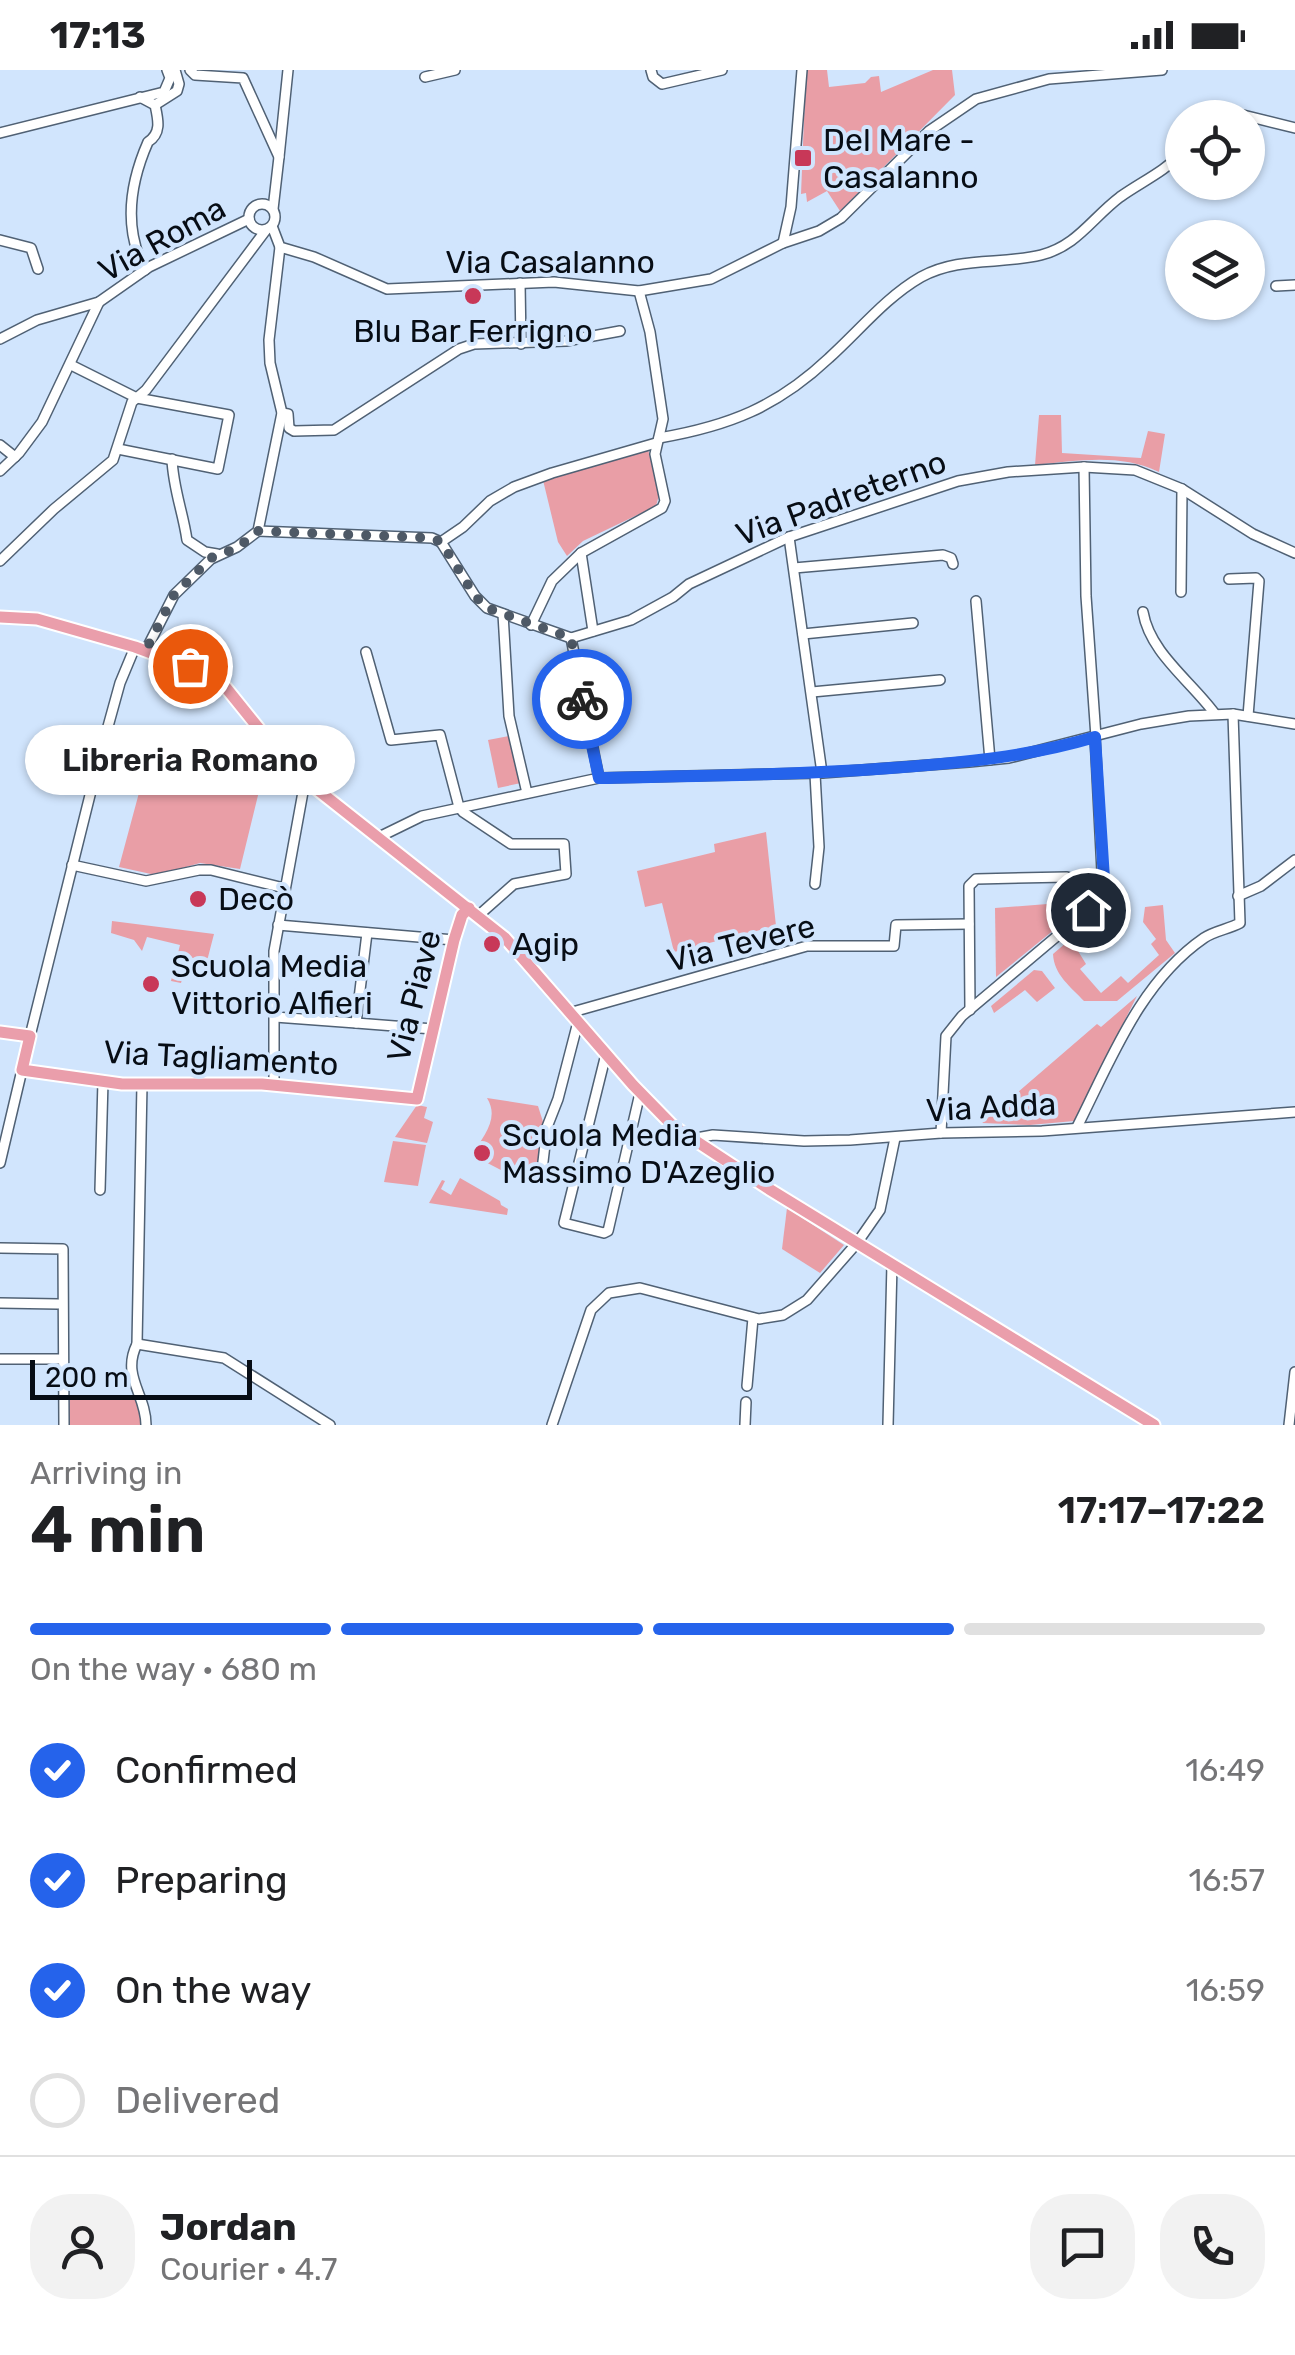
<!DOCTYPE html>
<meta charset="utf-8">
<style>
:root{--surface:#fff;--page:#f2f2f2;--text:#202124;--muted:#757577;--line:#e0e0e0;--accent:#2563eb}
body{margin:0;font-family:Rubik,sans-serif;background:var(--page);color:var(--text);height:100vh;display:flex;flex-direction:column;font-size:38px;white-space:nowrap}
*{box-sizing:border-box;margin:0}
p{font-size:32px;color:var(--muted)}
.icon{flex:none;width:55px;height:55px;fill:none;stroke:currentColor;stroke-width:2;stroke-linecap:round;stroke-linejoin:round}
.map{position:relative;height:1355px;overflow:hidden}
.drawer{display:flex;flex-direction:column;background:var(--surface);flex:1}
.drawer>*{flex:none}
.controls{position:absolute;left:1165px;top:30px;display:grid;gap:20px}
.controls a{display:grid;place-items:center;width:100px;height:100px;border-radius:50%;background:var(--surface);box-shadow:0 2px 8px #0004;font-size:50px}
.scale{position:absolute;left:30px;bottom:25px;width:222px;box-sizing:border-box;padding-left:10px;border:5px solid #070d15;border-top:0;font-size:28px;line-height:35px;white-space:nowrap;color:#070d15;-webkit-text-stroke:8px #d1e5fd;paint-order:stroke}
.pin{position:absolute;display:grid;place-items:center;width:85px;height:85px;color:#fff;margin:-42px;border:5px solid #fff;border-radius:50%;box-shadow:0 2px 10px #0007}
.courier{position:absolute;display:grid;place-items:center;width:100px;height:100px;margin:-50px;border:8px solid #2563eb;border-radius:50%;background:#fff;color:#222;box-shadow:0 2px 12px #0007}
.bubble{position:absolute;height:70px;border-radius:35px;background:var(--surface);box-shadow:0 2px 8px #0004;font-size:32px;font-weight:600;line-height:70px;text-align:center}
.summary em{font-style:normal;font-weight:600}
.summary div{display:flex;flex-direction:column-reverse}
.summary{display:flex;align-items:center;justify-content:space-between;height:170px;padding:0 30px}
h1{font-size:65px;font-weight:600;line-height:75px}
.bar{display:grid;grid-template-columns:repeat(4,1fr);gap:15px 10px;align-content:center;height:120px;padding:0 30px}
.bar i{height:12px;border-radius:8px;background:var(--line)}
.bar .current{background:var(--accent)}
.bar p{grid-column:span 4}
.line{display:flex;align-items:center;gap:25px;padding:0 30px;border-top:2px solid var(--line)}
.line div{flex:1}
.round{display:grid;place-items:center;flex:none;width:105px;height:105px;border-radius:40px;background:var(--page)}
ol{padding:0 30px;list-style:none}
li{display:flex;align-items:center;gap:30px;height:110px}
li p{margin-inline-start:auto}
li .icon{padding:10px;border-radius:50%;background:var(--accent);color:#fff;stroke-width:4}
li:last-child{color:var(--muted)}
li i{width:55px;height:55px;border:5px solid var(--line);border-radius:50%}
.status{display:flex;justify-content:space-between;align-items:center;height:70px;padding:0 50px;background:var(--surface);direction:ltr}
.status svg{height:28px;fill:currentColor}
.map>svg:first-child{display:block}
.green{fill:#e99ea6}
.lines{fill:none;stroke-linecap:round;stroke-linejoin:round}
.minor-casing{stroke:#506174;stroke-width:12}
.major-casing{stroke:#fff;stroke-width:15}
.minor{stroke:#fff;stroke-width:9}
.major{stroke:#ea9eab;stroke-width:11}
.done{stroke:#4e5966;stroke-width:10;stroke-dasharray:0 18}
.route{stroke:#2563eb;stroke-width:12}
.poi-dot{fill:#c83858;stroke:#d1e5fd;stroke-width:4}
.labels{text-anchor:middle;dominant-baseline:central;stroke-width:8;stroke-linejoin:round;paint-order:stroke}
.poi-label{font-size:32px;fill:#070d15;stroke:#d1e5fd;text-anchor:start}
.street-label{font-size:32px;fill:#070d15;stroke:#d1e5fd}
</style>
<div class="status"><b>17:13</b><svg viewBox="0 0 49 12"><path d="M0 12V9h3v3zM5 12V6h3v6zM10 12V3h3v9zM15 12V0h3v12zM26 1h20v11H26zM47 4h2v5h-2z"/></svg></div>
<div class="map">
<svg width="1295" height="1355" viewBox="0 0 1295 1355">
<rect width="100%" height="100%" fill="#d1e5fd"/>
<g class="green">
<path d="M806,0H827L829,17L865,13L871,7L879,6L881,22L933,0H952L955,25L840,141L827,121L807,132L806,123L801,124Z"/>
<path d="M1039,345H1061L1062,383L1141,388L1148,361L1165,364L1159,402C1119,383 1078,391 1035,395Z"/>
<path d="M648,379L659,425L656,436L583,471L567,486L558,472L542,406Z"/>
<path d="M509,666L521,713L498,718L488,670Z"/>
<path d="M150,682L202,696L207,683L228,695L226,704L261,713L240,799L200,793L165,803L151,804L119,797Z"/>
<path d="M766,762L776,856L674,882L662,833L645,837L637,801L715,782L714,774Z"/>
<path d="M1060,833V855L996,907L995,838Z"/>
<path d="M1163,835L1166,870L1175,883L1117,931H1084C1071,917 1054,905 1053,884L1101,843L1109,854L1078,881L1086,894L1080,899L1101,923L1121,906L1128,913L1159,885L1151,874L1156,869L1143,852L1145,837Z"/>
<path d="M112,851L214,864L207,891L188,887L181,913L171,911L180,875L147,867L142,881L134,870L111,863Z"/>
<path d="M1034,900L1042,901L1055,918L1037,932L1025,920L994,943L991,936Z"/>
<path d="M1137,926L1074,1051L1030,1055L982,1053L1097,954L1101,957Z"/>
<path d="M487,1028L538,1036L544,1055L536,1114L530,1115L472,1085C483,1066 500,1049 487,1028Z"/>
<path d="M417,1035L427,1037L424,1048L433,1052L427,1073L395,1067Z"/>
<path d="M393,1071L426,1075L418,1116L384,1112Z"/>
<path d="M460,1108L500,1131L501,1135L508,1139L507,1145L429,1133L442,1110L445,1111L441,1119L451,1125Z"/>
<path d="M787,1138L844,1175L820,1203L782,1179Z"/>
<path d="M70,1325L136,1327L140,1332L141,1355H68Z"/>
</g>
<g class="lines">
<g class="minor-casing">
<g id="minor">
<path d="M190,0L195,5L243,8L279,87L273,139"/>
<path d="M651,0L653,7L662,14L722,0"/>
<path d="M425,7L455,0"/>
<path d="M140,27L155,35C158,49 162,63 148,72C130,113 123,158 145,200"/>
<path d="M155,35L177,21L179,14L175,0"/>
<path d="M1226,48L1239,44L1295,58"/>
<path d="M0,63L164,22L170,8L167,0"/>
<path d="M279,87L288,0"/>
<circle cx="262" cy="147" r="13"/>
<path d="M272,156L280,177L314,187L387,219L554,212L639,221L711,209L783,173L819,161L841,148L929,61L976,29L1049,9L1162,0"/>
<path d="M0,170L31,178L38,199"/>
<path d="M783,173L791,137L802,0"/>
<path d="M520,213L521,274"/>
<path d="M1276,216L1295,215"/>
<path d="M0,269L37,250L99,232L149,197L249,149"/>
<path d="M71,295L137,328L229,345L218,399L118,379"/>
<path d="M282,343L288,344L289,358L294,361L334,360L459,279L474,274L566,271L620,261"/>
<path d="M659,368C729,356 777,337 829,288C859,261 886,227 921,207C959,186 1001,195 1041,185C1077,176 1092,148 1120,127C1141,112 1164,102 1182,83"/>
<path d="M0,375L15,387"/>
<path d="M172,389C173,418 183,442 187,470L205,482L217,484"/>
<path d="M1084,397L1086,526L1096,667"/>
<path d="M0,401L19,383L42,352L99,232"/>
<path d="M258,461L432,468L441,472"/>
<path d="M789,467L822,703"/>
<path d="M441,472L475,526L487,538L571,568L631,550L673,527L689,514L789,467L958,411L1008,402L1084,397L1135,400L1182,419L1253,464L1295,483"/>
<path d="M441,472L463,457L490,431L514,417L552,403L656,373"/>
<path d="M581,483L593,561"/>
<path d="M0,491L54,439L113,390L132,332L146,320L266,160"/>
<path d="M794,498L943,485L951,488L953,494"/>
<path d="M1229,509L1256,508L1259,511L1248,646"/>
<path d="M1181,522L1182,419"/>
<path d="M976,531L990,690"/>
<path d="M1143,542C1150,583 1191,611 1215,644"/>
<path d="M503,544L509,646L527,723"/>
<path d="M531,555L552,511L581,483L662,438L665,431L655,384L663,349L650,262L639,221"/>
<path d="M803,564L913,553"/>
<path d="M571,568L599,708"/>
<path d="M146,580L174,525L211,489L237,477L258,461L282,343L270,293L269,270L280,177"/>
<path d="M366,582L391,670L440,665L459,737L463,742L511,774H564L566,804L514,814L479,845"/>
<path d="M812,622L940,610"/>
<path d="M377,768L422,746L599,708L822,703L969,692L1009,688L1141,654L1189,646L1233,644L1295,654"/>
<path d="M72,795L146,811L199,800H211L284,818"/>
<path d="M815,814L819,777L815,704"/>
<path d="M1238,826L1261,816L1295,790"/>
<path d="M278,855L454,870"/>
<path d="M970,940L969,816L976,809L1067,807L1079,833L1088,840"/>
<path d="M569,943L807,876H894L896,855L969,854"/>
<path d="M275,947L356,953L367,863"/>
<path d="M356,953L433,959"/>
<path d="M30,966L99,689L120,613L135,577"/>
<path d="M606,984L564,1153L604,1163L608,1161L640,1023"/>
<path d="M142,1014L137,1274C121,1306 146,1324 146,1355"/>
<path d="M274,1015V881L303,722L309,713"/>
<path d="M1077,1057C1111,990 1140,912 1204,868C1214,861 1229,859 1240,853L1233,644"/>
<path d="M941,1063L946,966L962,946L1088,840L1103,821L1095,667"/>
<path d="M691,1069L713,1065L804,1071L850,1070L941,1063L1042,1061L1295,1042"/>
<path d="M0,1093L22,1000"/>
<path d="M541,1109L547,1057L558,1029L578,952"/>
<path d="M100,1120L103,1011"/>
<path d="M0,1178L63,1179L64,1355"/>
<path d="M0,1233L58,1234"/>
<path d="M137,1274L224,1288L330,1355"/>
<path d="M0,1289H63"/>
<path d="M747,1316L753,1248"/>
<path d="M552,1355L591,1240L609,1223L640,1218L759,1249L783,1245L807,1230L857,1173L880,1140L895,1068"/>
<path d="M745,1355L746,1332"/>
<path d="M888,1355L892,1194"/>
<path d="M1289,1355L1295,1302"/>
</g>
</g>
<g class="major-casing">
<g id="major">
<path d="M0,547L37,549L135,577L211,605L223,614L273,676L309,713L505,868L633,1015L673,1056L769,1119L1154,1355"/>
<path d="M0,962L30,966L22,1000L122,1014H262L417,1029L454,870L462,845L469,838"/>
</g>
</g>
<use href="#minor" class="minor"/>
<use href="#major" class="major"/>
</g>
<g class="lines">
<path class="done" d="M190,596L146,580L174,525L211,488L237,478L258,461L432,468L441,472L475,526L487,538L571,568L582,629"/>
<path class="route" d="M582,629L599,708C696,706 794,705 891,698C960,693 1028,687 1095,667L1104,809L1103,821L1088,840"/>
</g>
<g class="poi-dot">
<rect x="793" y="78" width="20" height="20" rx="5"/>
<circle cx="473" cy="226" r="10"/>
<circle cx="198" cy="829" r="10"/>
<circle cx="492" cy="874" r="10"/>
<circle cx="151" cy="914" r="10"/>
<circle cx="482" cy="1083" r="10"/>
</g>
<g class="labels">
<g class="poi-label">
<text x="823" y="70">Del Mare -<tspan x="823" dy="37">Casalanno</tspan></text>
<text x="473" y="261" text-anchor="middle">Blu Bar Ferrigno</text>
<text x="218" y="829">Decò</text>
<text x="512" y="874">Agip</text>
<text x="171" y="896">Scuola Media<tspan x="171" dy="37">Vittorio Alfieri</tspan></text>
<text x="502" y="1065">Scuola Media<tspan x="502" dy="37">Massimo D'Azeglio</tspan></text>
</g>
<g class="street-label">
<text transform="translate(162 169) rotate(-29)">Via Roma</text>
<text x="550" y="192">Via Casalanno</text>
<text transform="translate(841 428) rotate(-20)">Via Padreterno</text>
<text transform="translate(741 873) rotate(-14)">Via Tevere</text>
<text transform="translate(414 926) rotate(-76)">Via Piave</text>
<text transform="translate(221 988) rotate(3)">Via Tagliamento</text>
<text transform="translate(991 1037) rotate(-3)">Via Adda</text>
</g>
</g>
</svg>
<div class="controls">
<a><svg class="icon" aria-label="locate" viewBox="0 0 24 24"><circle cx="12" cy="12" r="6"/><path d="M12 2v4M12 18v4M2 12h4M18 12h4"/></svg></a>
<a><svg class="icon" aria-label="layers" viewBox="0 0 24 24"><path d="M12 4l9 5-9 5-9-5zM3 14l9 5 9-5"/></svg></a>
</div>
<div class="scale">200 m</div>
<div class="pin" style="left:190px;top:596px;background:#ea580c"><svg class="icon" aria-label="bag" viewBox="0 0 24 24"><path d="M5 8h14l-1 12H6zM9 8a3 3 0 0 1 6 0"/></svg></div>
<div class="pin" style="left:1088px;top:840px;background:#1f2937"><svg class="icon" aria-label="home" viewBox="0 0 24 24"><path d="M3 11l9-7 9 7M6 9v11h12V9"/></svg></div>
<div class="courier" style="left:582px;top:629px"><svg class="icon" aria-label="bike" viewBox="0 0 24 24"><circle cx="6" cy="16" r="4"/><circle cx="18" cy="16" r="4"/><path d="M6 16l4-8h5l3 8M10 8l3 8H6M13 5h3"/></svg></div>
<div class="bubble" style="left:25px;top:655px;width:330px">Libreria Romano</div>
</div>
<section class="drawer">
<div class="summary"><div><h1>4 min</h1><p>Arriving in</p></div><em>17:17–17:22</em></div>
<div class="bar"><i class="current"></i><i class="current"></i><i class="current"></i><i></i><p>On the way · 680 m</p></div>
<ol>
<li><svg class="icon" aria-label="check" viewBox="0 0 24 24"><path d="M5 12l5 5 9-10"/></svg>Confirmed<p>16:49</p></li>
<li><svg class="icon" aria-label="check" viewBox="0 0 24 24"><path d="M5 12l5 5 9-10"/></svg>Preparing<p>16:57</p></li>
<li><svg class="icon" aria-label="check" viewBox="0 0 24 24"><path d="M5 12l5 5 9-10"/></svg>On the way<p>16:59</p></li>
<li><i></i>Delivered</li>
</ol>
<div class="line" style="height:180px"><a class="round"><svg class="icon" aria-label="person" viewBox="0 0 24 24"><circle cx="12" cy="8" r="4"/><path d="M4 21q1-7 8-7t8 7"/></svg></a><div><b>Jordan</b><p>Courier · 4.7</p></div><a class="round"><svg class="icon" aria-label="chat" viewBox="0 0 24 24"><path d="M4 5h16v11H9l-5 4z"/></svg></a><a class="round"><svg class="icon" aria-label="phone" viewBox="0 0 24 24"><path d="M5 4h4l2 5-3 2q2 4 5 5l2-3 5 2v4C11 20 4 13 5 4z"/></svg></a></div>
</section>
